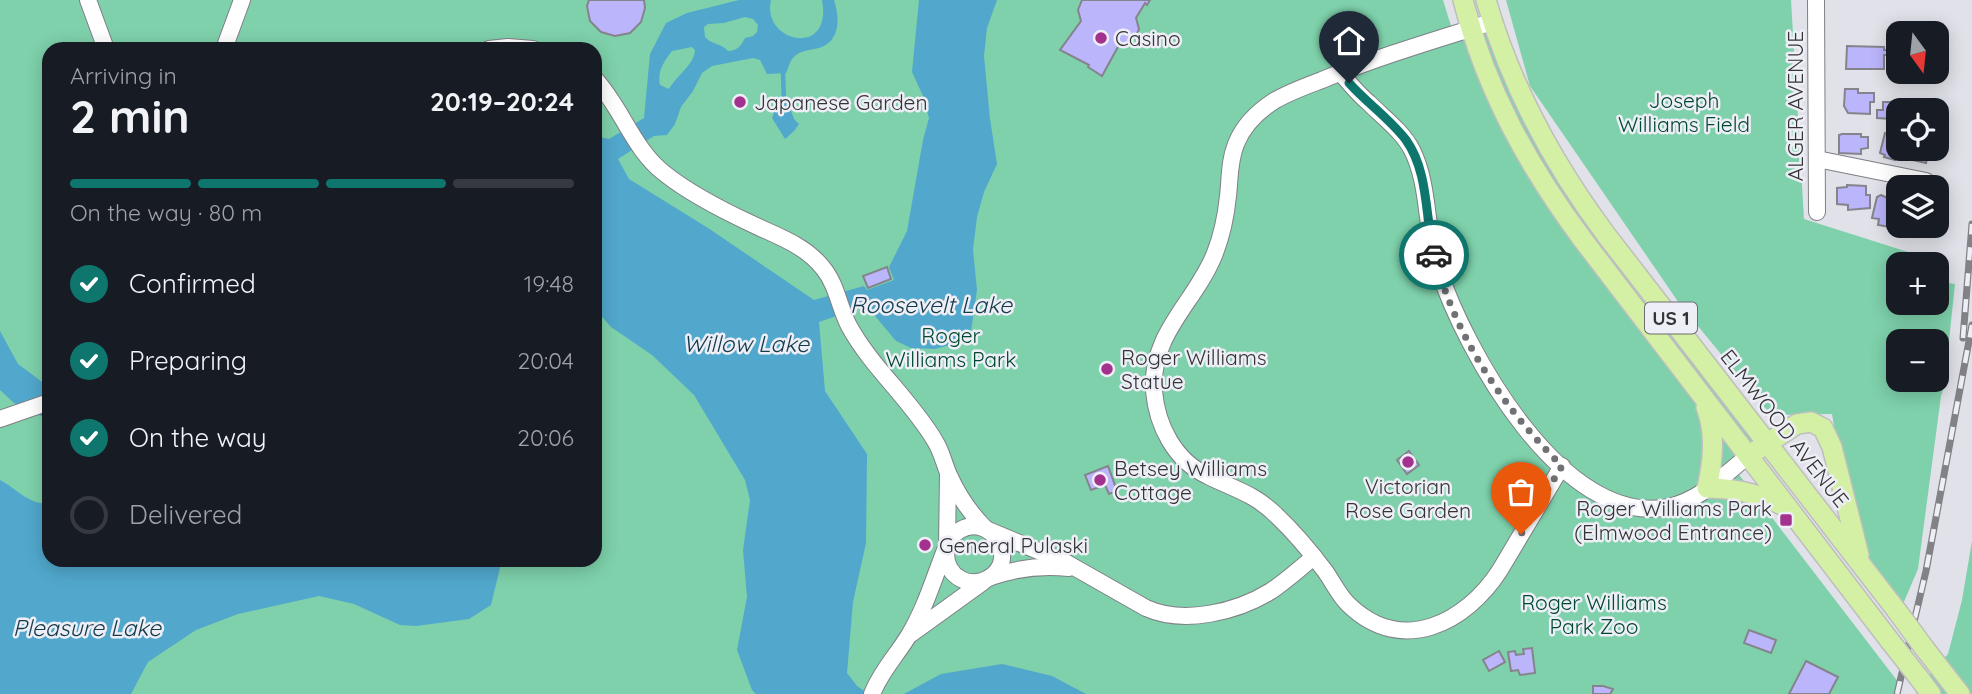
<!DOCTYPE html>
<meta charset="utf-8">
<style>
:root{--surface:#171b24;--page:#242831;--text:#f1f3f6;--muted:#9ea1a6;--line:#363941;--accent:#0f766e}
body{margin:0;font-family:Quicksand,sans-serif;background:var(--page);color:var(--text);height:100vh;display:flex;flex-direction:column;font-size:26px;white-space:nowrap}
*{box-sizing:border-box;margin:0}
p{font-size:23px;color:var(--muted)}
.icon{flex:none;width:38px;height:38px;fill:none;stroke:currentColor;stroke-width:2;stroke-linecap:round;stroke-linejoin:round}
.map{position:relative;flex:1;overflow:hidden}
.drawer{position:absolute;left:42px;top:42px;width:560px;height:525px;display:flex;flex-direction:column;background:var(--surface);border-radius:21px;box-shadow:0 4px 18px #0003}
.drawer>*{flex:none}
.needle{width:46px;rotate:165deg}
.fabs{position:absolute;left:1886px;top:21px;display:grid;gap:14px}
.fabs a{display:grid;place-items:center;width:63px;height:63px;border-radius:14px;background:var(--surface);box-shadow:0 4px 18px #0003;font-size:35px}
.pin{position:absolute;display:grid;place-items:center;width:60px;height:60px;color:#fff;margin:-72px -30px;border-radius:50% 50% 50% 0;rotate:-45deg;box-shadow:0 0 7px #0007}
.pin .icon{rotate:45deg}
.courier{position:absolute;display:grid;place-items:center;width:70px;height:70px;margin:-35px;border:5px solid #0f766e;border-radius:50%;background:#fff;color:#222;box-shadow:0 2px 9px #0007}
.overview em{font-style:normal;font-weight:700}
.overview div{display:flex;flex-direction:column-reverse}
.overview{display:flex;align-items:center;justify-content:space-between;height:119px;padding:0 28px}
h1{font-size:46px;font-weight:700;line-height:52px}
.bar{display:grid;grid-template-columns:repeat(4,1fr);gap:10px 7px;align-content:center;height:84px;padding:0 28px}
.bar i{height:9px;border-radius:5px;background:var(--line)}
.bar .current{background:var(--accent)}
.bar p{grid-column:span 4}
ol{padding:0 28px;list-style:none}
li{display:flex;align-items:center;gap:21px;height:77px}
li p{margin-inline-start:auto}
li .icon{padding:7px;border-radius:50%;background:var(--accent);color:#fff;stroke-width:4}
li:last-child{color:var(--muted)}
li i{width:38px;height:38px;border:4px solid var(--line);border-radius:50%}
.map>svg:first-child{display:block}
.green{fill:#7ed1ab;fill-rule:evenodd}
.water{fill:#51a8cc;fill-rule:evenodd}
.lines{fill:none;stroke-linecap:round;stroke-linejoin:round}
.stream{stroke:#51a8cc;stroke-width:4.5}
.building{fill:#bbb5fb;stroke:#85848c;stroke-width:2}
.minor-casing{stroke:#7f7f86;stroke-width:18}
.major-casing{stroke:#bebebf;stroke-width:22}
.minor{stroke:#fff;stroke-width:16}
.major{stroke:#d4f0a4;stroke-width:19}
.rail-casing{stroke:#818186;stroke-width:7}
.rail{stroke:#eeeef6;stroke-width:4.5;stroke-dasharray:13;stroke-linecap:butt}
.major-bridge-casing{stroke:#bebebf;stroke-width:22;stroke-linecap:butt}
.major-bridge{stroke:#d4f0a4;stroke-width:19}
.done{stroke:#717175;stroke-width:7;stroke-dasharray:0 12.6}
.route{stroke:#0f766e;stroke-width:9}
.poi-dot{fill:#a3328e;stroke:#eeeef6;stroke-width:2.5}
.labels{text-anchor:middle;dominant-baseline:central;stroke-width:5;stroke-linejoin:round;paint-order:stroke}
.shield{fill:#eeeef6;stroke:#6c6c70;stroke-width:2}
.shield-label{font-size:19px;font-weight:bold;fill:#343437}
.poi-label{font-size:21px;fill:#343437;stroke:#eeeef6;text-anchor:start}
.park-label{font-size:21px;fill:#004931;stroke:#eeeef6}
.street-label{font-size:21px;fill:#343437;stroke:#eeeef6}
.water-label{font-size:23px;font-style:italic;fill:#143b4b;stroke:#eeeef6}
</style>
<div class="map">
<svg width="1972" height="694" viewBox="0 0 1972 694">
<rect width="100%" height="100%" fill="#e1e1e9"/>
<g class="green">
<path d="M0,0H1443L1452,29L1488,20L1544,149L1759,437L1730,463L1902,687L1900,694H0ZM49,49H595V560H49Z"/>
<path d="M1506,0H1791L1804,219L1908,252V264H1899V303H1937V281L1955,284L1944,387L1941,396L1918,569L1900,611L1856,564L1823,435L1835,431L1832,414L1771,415L1679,303L1530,86ZM1899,341H1937V380H1899Z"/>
<path d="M1972,541V694H1916L1936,666L1948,654L1962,600Z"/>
</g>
<g class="water">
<path d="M739,0H771C761,42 833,59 822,0H834C839,15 841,37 824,46C815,51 802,48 793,58C790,61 788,69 786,73L767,74L760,60L753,58L712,66L702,73L693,91L681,107L675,124L667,135L654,136L618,159L629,179L708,228L814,300L864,286L867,290L894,280L889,267L907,231L923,140L929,118L923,96L912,72L919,0H997L987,28L984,56L990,119L997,164L984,192L977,217L973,250L977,290L971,332L963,339L950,345L935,349L911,348L896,341L870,310L860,308L819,322L825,391L867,454L866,543L853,602L847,673L857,686L869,694H756L752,690L737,650L747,597L743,550L750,500L745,480L694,395L652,355L611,327L595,309V136L609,139L644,118L650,54L666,23L687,13ZM745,17L753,19L758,25L757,32L753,36L745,38C741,46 737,51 728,51C721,43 712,45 705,37L704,27L708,24L724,23ZM692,47L695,50C694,65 677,75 669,89L660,85C657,72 664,61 672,51Z"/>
<path d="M778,102L788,103L794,119L799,124L794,131L785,139L772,118Z"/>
<path d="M0,331L18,364L49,387V420L14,403L0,390Z"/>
<path d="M0,480C17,489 28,504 49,504V560H499L500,568L491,605L469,619L416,626L400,625L354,604L319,596L238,614L196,630L148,662L131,694H0Z"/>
<path d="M1002,664L1052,676L1086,694H904L941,674Z"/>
</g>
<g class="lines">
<path class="stream" d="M783,73L784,102"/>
</g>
<g class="building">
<path d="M589,0H644L645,8L641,22L630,33L615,36L601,32L590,21L587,6Z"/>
<path d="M1082,0H1150L1147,5L1145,3L1136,18L1139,29L1136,36L1127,44L1119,45L1102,76L1088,67L1089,65L1060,50L1081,21L1078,10Z"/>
<path d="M1847,46L1884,47V50H1888V55H1884V69H1846Z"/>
<path d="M1845,89H1858V93H1874V102H1870V114L1848,113L1844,106Z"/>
<path d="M1883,102H1891V119L1877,118V110H1883Z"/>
<path d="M1890,130L1899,132V149H1902L1900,158L1896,157L1895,160L1884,157L1885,155L1880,153L1885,133L1889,134Z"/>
<path d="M1842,134H1861V137H1868V148L1861,149V154L1839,153V135Z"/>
<path d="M1910,149H1929L1926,163L1908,159Z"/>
<path d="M1847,185L1866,186V195H1870V208L1848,210V205L1837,204V188L1847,187Z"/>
<path d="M1881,195L1894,201L1892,222L1890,227L1878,225L1879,219L1872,218L1877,197Z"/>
<path d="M887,267L891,279L868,288L863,276Z"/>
<path d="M1409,451L1419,465L1407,474L1397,460Z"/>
<path d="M1108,466L1117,491L1109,494L1105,485L1091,490L1085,475Z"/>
<path d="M1749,630L1776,640L1771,653L1744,643Z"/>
<path d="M1532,648L1535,673L1520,675L1518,670L1511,671L1508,652L1515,651L1516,655L1524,654L1523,649Z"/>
<path d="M1499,651L1505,662L1489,671L1483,660Z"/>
<path d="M1806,661L1838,677L1829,694H1789Z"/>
<path d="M1593,686H1603L1613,689L1610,694H1593Z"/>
</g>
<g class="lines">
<g class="minor-casing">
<g id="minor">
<path d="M88,0L106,49"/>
<path d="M1816,0L1817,212"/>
<path d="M1492,22C1435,40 1377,57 1322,80C1306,86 1289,92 1274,101C1257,112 1243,126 1236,144C1229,161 1230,179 1228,196C1226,216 1222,235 1215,253C1196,302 1150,333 1154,391C1157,426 1175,461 1208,476C1234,489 1255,494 1276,515C1294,532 1310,551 1325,571C1333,582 1339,596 1349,605C1402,656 1466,623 1500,570L1562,466"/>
<path d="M224,49L242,0"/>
<path d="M489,49L508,47L533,49"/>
<path d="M1340,72C1349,83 1358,94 1369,103C1384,118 1402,131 1412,150C1430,186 1425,230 1438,268C1465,351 1563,528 1668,507C1699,501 1724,475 1748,456"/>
<path d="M595,79C622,108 633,149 664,173C690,194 722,210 752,224C777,236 805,245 823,268C837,285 839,307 849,326C872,368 911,400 935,441C942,452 944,464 949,475C958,495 970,513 985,528"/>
<path d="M1817,159L1926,181"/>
<path d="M0,419L49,402"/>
<path d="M988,530L1065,562L1146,608C1184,625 1237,612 1271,591C1286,581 1300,568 1314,557"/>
<path d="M947,546L948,475"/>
<path d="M991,577C1017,568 1043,565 1069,568"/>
<path d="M911,634L983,582"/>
<path d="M872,694C881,671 897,655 909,635C927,605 936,571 949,540C981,500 1026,558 987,579C979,583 970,584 961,579C951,574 946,564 946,553"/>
</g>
</g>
<g class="major-casing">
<g id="major">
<path d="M1463,0C1486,90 1528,166 1583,240L1890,641"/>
<path d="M1486,0C1511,87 1553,164 1607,236L1897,611"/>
<path d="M1706,407C1716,433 1713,461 1707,488C1734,488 1760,494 1784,506"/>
<path d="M1757,450L1797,424L1811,422L1823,428L1832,447L1859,555"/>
<path d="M1925,649L1960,694"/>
<path d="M1919,678L1931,694"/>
</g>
</g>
<use href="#minor" class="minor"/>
<use href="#major" class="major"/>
<g class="rail-casing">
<g id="rail">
<path d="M1963,338L1972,224"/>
<path d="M1897,694L1926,571L1972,325"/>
</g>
</g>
<use href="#rail" class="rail"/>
<g class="major-bridge-casing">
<g id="major-bridge">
<path d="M1897,611L1925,649"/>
<path d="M1890,641L1919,678"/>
</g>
</g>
<use href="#major-bridge" class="major-bridge"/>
</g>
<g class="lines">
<path class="done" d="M1434,255C1455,336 1503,408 1562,466L1521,534"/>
<path class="route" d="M1349,83C1367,103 1390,119 1406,140C1429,172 1425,218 1434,255"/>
</g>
<g class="poi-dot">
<circle cx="1101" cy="38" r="7"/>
<circle cx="740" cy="102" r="7"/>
<circle cx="1107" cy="369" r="7"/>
<circle cx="1408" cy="462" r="7"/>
<circle cx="1100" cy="480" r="7"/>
<rect x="1779" y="513" width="14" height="14" rx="3.5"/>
<circle cx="925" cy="545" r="7"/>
</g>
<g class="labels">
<rect class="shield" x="1645" y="302.5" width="52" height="31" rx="5"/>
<g class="shield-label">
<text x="1671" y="318">US 1</text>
</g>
<g class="poi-label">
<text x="1115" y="38">Casino</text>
<text x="754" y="102">Japanese Garden</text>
<text x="1121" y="357">Roger Williams<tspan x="1121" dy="24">Statue</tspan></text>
<text x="1114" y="468">Betsey Williams<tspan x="1114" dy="24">Cottage</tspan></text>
<text x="1408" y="486" text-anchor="middle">Victorian<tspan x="1408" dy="24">Rose Garden</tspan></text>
<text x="1772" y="508" text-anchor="end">Roger Williams Park<tspan x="1772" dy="24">(Elmwood Entrance)</tspan></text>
<text x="939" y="545">General Pulaski</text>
</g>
<g class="park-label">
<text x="1684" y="100">Joseph<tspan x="1684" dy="24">Williams Field</tspan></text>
<text x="951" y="335">Roger<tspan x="951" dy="24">Williams Park</tspan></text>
<text x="1594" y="602">Roger Williams<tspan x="1594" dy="24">Park Zoo</tspan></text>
</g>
<g class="street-label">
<text transform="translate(1795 106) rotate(-90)">ALGER AVENUE</text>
<text transform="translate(1785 428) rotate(52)">ELMWOOD AVENUE</text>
</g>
<g class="water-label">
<text x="931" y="304">Roosevelt Lake</text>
<text x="746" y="343">Willow Lake</text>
<text x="87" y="627">Pleasure Lake</text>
</g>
</g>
</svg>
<div class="fabs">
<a><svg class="needle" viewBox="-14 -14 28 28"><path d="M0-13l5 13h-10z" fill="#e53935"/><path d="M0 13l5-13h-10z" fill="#9ea1a6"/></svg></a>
<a><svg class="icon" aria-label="locate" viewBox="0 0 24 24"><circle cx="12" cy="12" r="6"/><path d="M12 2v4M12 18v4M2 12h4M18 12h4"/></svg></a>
<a><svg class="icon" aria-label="layers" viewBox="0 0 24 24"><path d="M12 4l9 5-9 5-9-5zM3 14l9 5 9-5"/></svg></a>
<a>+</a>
<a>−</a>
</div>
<div class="pin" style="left:1521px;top:534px;background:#ea580c"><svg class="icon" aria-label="bag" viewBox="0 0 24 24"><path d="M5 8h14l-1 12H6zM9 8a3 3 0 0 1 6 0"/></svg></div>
<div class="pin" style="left:1349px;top:83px;background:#1f2937"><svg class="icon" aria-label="home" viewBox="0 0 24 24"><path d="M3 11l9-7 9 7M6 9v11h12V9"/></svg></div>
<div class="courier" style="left:1434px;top:255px"><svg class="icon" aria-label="car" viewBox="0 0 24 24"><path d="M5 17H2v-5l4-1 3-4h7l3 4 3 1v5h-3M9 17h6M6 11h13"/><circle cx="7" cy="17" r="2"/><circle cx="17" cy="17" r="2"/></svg></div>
<section class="drawer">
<div class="overview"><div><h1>2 min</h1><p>Arriving in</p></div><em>20:19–20:24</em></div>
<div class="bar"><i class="current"></i><i class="current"></i><i class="current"></i><i></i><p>On the way · 80 m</p></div>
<ol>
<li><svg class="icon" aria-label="check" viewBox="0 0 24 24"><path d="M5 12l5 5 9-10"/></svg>Confirmed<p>19:48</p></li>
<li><svg class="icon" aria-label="check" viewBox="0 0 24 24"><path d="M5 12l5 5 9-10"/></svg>Preparing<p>20:04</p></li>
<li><svg class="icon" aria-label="check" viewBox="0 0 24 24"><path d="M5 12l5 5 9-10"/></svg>On the way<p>20:06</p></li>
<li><i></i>Delivered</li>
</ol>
</section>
</div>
